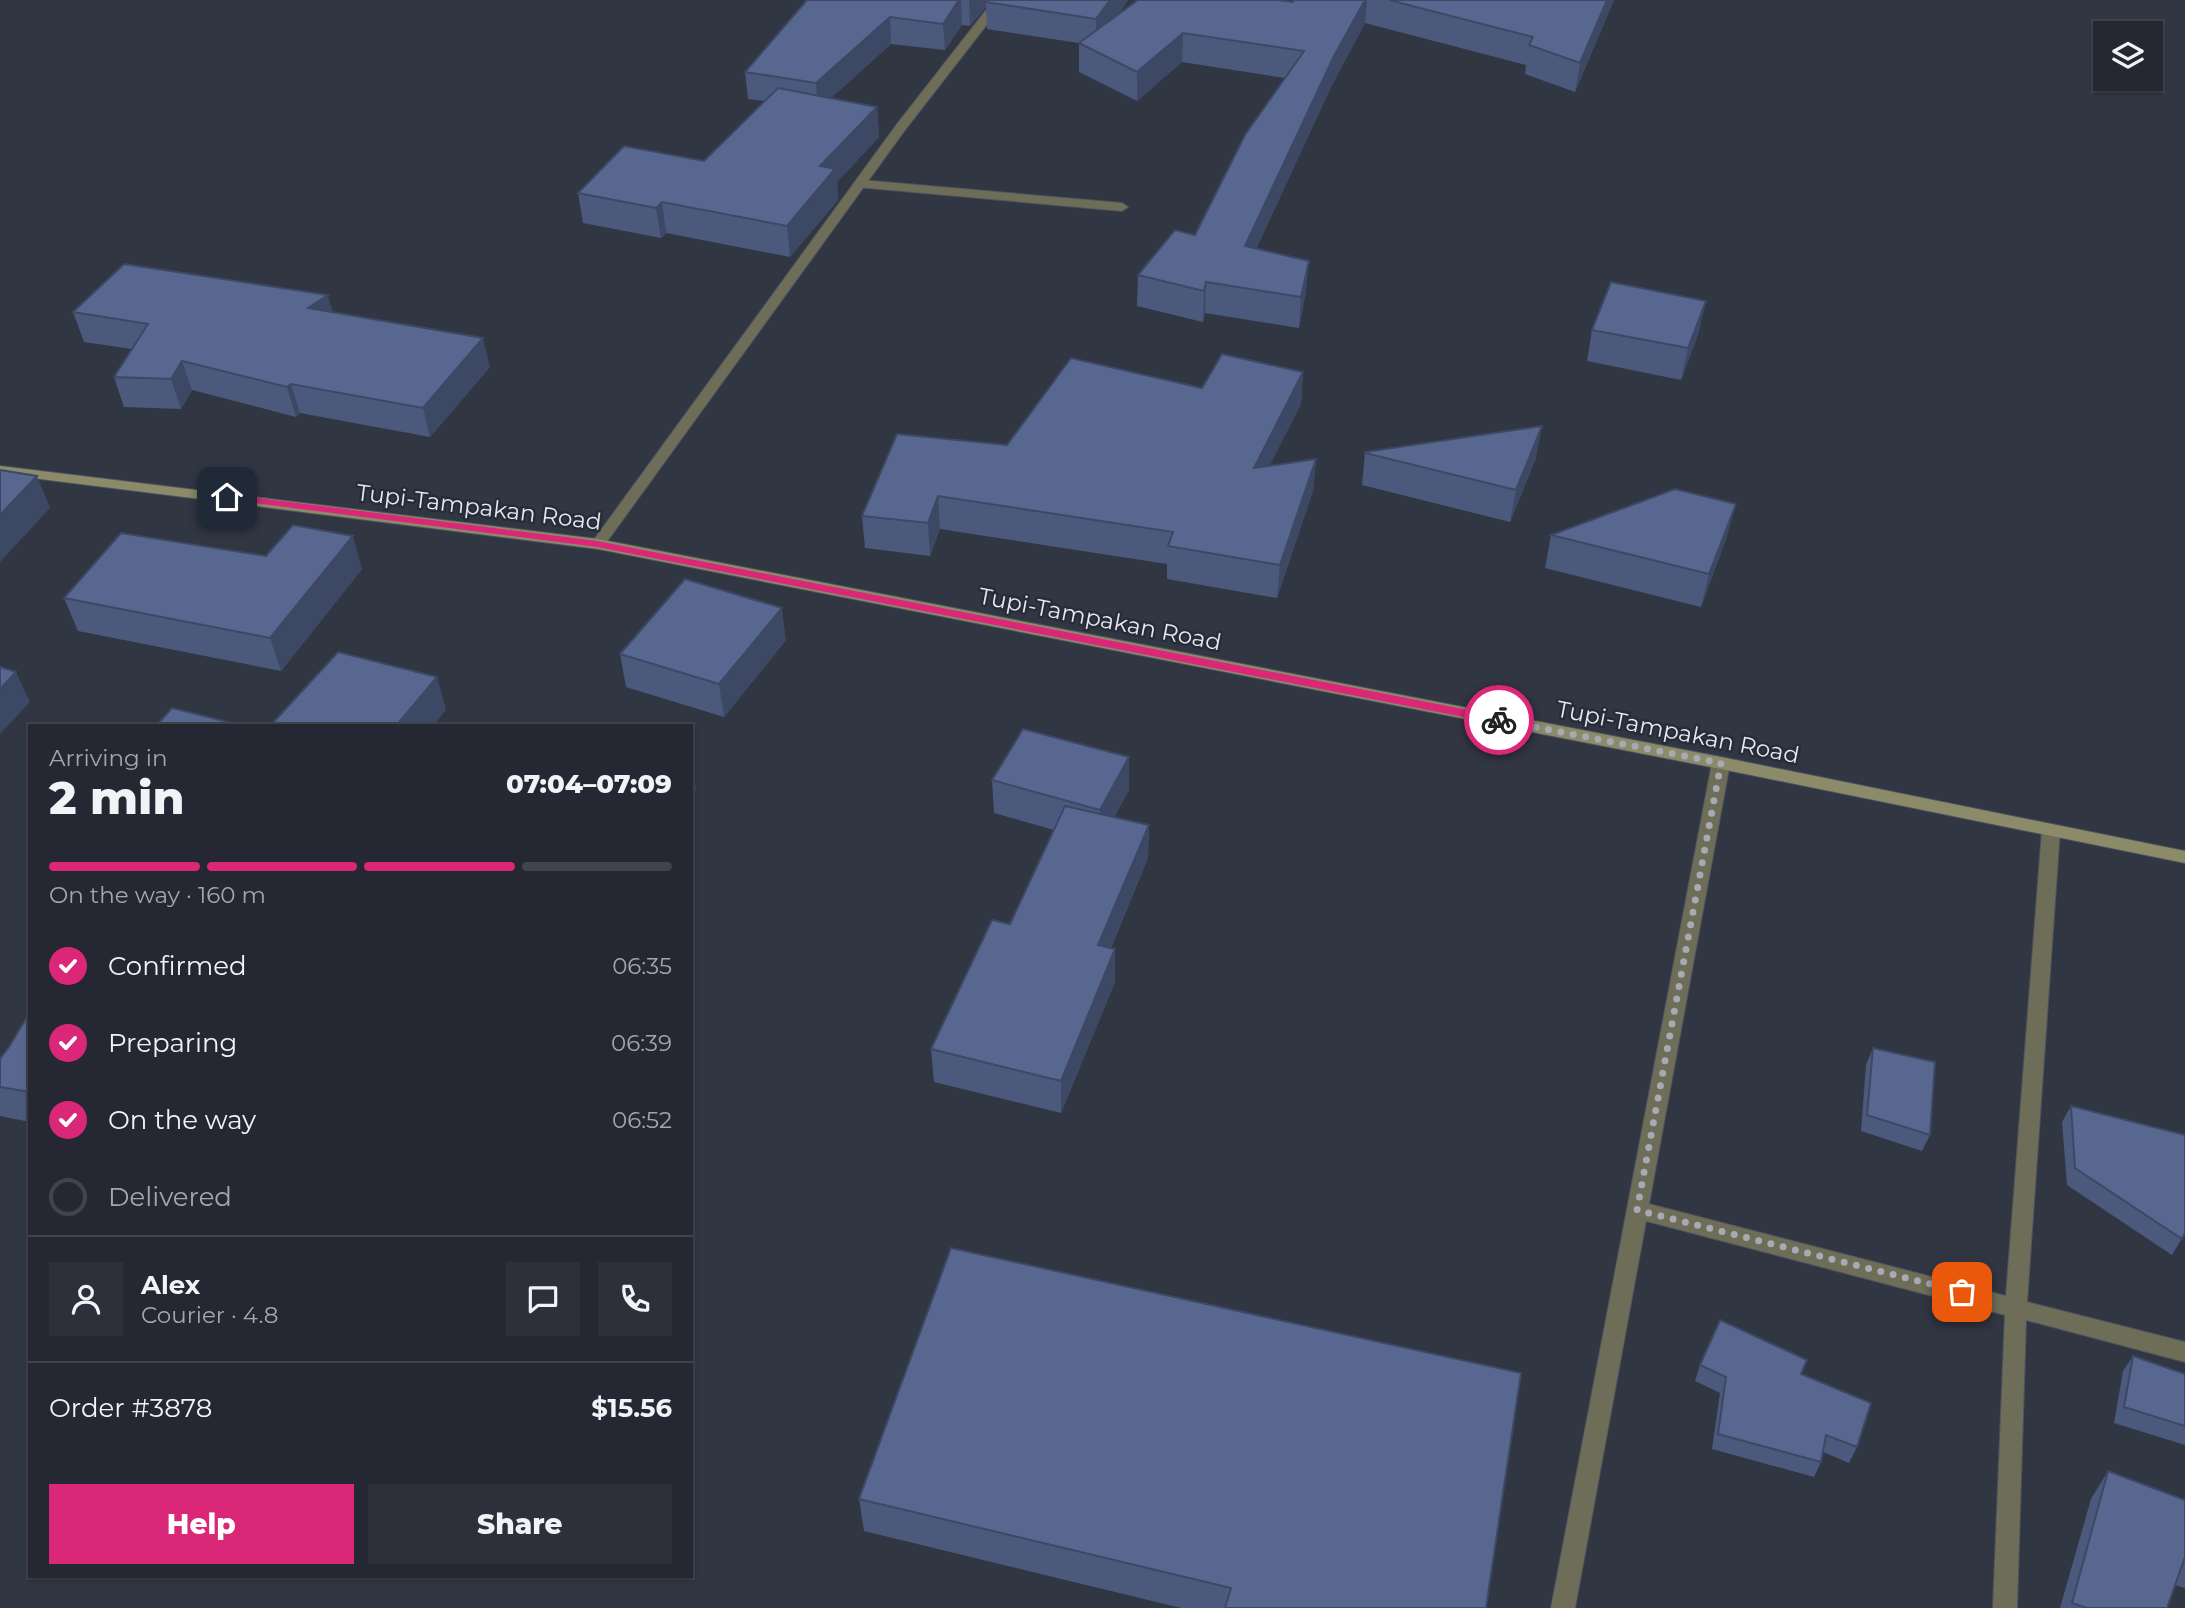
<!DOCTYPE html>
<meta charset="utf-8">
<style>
:root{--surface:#252832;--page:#2d303a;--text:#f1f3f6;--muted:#a3a6ac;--line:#42444d;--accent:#db2777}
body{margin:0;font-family:Montserrat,sans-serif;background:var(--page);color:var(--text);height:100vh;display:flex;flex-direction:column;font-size:26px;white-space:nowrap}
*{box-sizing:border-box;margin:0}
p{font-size:23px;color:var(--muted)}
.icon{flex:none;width:38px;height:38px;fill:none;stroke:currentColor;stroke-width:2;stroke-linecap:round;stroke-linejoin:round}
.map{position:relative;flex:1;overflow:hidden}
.details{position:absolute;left:28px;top:724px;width:665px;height:854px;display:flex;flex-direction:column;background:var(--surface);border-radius:0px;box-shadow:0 2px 5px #0004,0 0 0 2px var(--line)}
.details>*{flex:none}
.controls{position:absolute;left:2093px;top:21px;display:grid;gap:14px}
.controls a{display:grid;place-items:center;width:70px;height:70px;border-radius:0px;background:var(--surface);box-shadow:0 2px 5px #0004,0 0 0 2px var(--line);font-size:35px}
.pin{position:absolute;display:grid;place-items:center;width:60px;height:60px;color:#fff;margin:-30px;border-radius:14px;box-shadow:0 4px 10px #0006}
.courier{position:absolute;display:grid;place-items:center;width:70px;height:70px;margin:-35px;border:5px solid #db2777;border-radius:50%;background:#fff;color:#222;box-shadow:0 2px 9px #0007}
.head em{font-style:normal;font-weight:800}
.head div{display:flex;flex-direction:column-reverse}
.head{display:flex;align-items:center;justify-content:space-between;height:119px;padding:0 21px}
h1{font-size:46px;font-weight:800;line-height:52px}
.bar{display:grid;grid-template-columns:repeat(4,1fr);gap:10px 7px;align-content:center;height:84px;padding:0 21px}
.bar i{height:9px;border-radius:5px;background:var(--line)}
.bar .on{background:var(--accent)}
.bar p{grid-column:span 4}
.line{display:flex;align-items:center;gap:18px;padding:0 21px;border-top:2px solid var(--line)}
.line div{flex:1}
.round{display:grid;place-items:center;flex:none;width:74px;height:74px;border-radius:0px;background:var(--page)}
ol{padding:0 21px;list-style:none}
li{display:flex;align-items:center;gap:21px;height:77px}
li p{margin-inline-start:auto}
li .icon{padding:7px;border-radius:50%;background:var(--accent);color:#fff;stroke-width:4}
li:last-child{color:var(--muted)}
li i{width:38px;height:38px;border:4px solid var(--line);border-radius:50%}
.primary-button{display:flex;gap:14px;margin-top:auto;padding:14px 21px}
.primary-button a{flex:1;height:80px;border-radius:0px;background:var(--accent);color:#fff;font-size:28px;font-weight:800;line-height:80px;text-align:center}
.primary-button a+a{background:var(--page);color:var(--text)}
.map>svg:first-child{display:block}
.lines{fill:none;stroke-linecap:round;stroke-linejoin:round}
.service-casing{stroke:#4e525f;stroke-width:2}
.minor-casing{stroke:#4e525f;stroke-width:2}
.secondary-casing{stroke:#4e525f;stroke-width:2}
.service{fill:#6d6d58;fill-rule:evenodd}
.minor{fill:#6d6d58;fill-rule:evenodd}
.secondary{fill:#8b8b6a;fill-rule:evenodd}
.wall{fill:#4b597c}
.shaded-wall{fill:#3d4865}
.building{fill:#576790;stroke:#3d4865;stroke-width:2}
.route{fill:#db2777}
.done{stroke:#a6aab3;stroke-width:7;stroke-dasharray:0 12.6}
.labels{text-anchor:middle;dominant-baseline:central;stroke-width:5;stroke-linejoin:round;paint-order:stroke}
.street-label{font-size:23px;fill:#e5e8f0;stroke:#272c38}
</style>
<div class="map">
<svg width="2185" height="1608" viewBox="0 0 2185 1608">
<rect width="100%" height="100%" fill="#313643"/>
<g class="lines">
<g class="service-casing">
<path id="service" d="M861,180L1122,203L1128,207L1122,211L857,187L855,184Z"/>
</g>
<g class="minor-casing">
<g id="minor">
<path d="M994,0H1006L905,130L603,547H593L590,544L593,541L897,124Z"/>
<path d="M1721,757L1730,763L1649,1204L2006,1296L2042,830L2045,826H2057L2060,830L2027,1302L2185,1342V1362L2026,1320L2017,1608H1993L2005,1315L1646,1221L1575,1608H1551L1712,763Z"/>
</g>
</g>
<g class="secondary-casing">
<path id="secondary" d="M0,466L598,539L1721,757L2185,851V863L1721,769L598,549L0,474Z"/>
</g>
<use href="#service" class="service"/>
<use href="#minor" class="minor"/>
<use href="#secondary" class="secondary"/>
</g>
<g class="wall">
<path d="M807,0H1128L1118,15L1293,2L1294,0H1614L1575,92L1525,74L1526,65L1365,23L1332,85L1256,249L1306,291L1299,328L1205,313L1203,322L1137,306L1138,275L1195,235L1285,78L1182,62L1137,101L1079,72V43L987,29L986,7L970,26L962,25L945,50L891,44L831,98L877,107L879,137L837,182L838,200L790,257L666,233L661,238L583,223L578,193L704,161L764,101L748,99L745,72Z"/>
<path d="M73,312H332L490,367L430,437L300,413L296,417L192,390L181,409L124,407L114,377L132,349L84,342Z"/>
<path d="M1592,330L1699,332L1681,380L1587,361Z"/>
<path d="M1303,372L1301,404L1269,466L1316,459L1313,491L1277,598L1167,579V564L940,529L930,556L865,548L862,516L1007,445L1202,388Z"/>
<path d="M1365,452L1536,458L1510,522L1362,485Z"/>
<path d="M1551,535L1727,536L1701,607L1545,568Z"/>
<path d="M266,556L362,569L281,671L78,631L64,598Z"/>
<path d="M786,640L724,717L626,687L620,654Z"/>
<path d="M992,780L1129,790L1114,817L1149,825L1148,858L1111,948L1115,982L1061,1113L934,1082L931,1049L1010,924L1054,830L994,813Z"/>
<path d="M30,1012V1122L0,1116V1059L9,1047Z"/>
<path d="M1873,1048L1930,1135L1922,1151L1861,1131L1866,1065Z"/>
<path d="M2071,1106L2185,1233L2172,1255L2067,1185L2062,1122Z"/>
<path d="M2133,1356L2185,1374V1445L2114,1423L2123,1371Z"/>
<path d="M1700,1365L1801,1374L1857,1447L1849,1463L1823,1452L1821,1462L1814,1477L1712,1449L1720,1393L1695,1381Z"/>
<path d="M2108,1471L2185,1500V1588L2175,1585L2167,1608H2060L2091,1499Z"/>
<path d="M859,1499L1486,1608H1181L864,1531Z"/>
</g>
<g class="shaded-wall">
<path d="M959,0H961L962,25L945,50L943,24Z"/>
<path d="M969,0H992L986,2V7L970,26Z"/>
<path d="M1110,0H1128L1096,45V19Z"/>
<path d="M1365,0H1367L1365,23L1332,85L1243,277L1245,246L1334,56Z"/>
<path d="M1607,0H1614L1575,92L1580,63Z"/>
<path d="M890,17L891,44L818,110L816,83Z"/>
<path d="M1183,33L1182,62L1137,101V72Z"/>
<path d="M877,107L879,137L837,182L838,200L790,257L787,226L820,166Z"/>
<path d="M662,202L666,233L661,238L656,208Z"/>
<path d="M1309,261L1306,291L1299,328L1301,297Z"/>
<path d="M1206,282L1205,313L1203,322L1204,291Z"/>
<path d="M328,295L336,324L308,308Z"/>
<path d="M1706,301L1699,332L1681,380L1688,348Z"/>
<path d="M483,338L490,367L430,437L423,408Z"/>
<path d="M182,361L192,390L181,409L171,379Z"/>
<path d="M1303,372L1301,404L1252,501L1254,468Z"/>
<path d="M291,384L300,413L296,417L287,387Z"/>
<path d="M1542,426L1536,458L1510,522L1516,490Z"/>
<path d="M1316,459L1313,491L1277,598L1280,565Z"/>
<path d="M37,476L50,508L0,562V515Z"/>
<path d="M938,496L940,529L930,556L928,523Z"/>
<path d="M1736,504L1727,536L1701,607L1709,574Z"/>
<path d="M353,536L362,569L281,671L270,638Z"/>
<path d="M782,608L786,640L724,717L719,684Z"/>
<path d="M16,672L30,702L0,734V689Z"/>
<path d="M437,677L446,710L433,726H396Z"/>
<path d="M1129,757V790L1100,843V810Z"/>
<path d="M693,772L696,789L691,796V774Z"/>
<path d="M1149,825L1148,858L1098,978V945Z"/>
<path d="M1115,949V982L1061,1113V1081Z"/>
</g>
<g class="building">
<path d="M807,0H959L943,24L890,17L816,83L745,72Z"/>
<path d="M988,0H1110L1096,19L986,2Z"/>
<path d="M1138,0H1278L1293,2L1294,0H1365L1334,56L1245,246L1309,261L1301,297L1206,282L1204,291L1138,275L1175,230L1195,235L1245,135L1304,51L1183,33L1137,72L1079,43Z"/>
<path d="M1389,0H1607L1580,63L1529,45L1533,37Z"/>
<path d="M778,88L877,107L820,166L835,169L787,226L662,202L656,208L578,193L624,146L704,161Z"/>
<path d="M124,264L328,295L308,308L483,338L423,408L291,384L287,387L182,361L171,379L114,377L148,324L73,312Z"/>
<path d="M1611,282L1706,301L1688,348L1592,330Z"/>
<path d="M1222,354L1303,372L1254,468L1316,459L1280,565L1168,546L1173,532L938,496L928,523L862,516L897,434L1007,445L1071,358L1202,388Z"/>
<path d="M1542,426L1516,490L1365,453V452Z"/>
<path d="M0,470L37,476L0,515Z"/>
<path d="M1675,489L1736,504L1709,574L1551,535Z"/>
<path d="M293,525L353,536L270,638L64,598L121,533L266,556Z"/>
<path d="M685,579L782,608L719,684L620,654Z"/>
<path d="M338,652L437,677L396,726H270Z"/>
<path d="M0,667L16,672L0,689Z"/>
<path d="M172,708L244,726H156Z"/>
<path d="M1023,729L1129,757L1100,810L992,780Z"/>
<path d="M1065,806L1149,825L1098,945L1115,949L1061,1081L931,1049L992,920L1010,924Z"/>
<path d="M30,1012V1092L0,1087V1059L9,1047Z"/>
<path d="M1873,1048L1935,1062L1930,1135L1867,1115Z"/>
<path d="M2071,1106L2185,1135V1233L2182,1239L2075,1168Z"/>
<path d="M951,1248L1521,1373L1486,1608H1225L1231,1588L859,1499Z"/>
<path d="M1720,1320L1807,1360L1801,1374L1871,1403L1857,1447L1826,1435L1821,1462L1718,1434L1726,1377L1700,1365Z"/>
<path d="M2133,1356L2185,1374V1426L2124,1407Z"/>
<path d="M2108,1471L2185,1500V1557L2167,1608H2087L2072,1603Z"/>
</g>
<path class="route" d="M227,494L597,541L1499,716L1505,720L1499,724L597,547L223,499V495Z"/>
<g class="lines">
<path class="done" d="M1499,720L1721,763L1637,1210L1962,1292"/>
</g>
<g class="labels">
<g class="street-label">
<text transform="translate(479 507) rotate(7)">Tupi-Tampakan Road</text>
<text transform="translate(1100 619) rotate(11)">Tupi-Tampakan Road</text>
<text transform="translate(1678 732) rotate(11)">Tupi-Tampakan Road</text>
</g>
</g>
</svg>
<div class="controls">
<a><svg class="icon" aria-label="layers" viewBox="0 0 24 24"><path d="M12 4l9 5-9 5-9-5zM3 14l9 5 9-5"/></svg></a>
</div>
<div class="pin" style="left:1962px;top:1292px;background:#ea580c"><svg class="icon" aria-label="bag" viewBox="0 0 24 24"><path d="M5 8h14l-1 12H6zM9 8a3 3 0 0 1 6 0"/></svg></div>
<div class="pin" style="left:227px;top:497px;background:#1f2937"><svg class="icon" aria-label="home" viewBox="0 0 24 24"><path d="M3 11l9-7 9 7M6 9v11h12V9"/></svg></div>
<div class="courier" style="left:1499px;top:720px"><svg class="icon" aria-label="bike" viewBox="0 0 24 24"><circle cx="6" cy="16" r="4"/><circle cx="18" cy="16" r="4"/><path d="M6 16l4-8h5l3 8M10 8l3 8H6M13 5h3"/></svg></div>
<section class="details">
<div class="head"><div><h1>2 min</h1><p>Arriving in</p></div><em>07:04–07:09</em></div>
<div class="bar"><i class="on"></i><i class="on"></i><i class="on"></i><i></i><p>On the way · 160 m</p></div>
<ol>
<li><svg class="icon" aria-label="check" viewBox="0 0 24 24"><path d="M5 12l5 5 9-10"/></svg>Confirmed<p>06:35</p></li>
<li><svg class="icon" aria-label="check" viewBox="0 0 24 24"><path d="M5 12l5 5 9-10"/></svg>Preparing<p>06:39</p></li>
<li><svg class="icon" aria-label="check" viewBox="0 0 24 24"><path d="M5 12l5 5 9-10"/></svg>On the way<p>06:52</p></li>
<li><i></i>Delivered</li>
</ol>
<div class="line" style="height:126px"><a class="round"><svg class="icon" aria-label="person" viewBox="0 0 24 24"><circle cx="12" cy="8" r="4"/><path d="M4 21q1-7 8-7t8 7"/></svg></a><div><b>Alex</b><p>Courier · 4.8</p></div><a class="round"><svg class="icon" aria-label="chat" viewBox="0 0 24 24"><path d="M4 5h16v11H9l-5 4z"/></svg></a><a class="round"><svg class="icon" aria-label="phone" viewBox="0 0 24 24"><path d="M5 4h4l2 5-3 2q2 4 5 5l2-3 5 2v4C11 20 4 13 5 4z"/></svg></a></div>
<div class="line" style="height:91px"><div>Order #3878</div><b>$15.56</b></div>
<div class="primary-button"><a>Help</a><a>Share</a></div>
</section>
</div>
